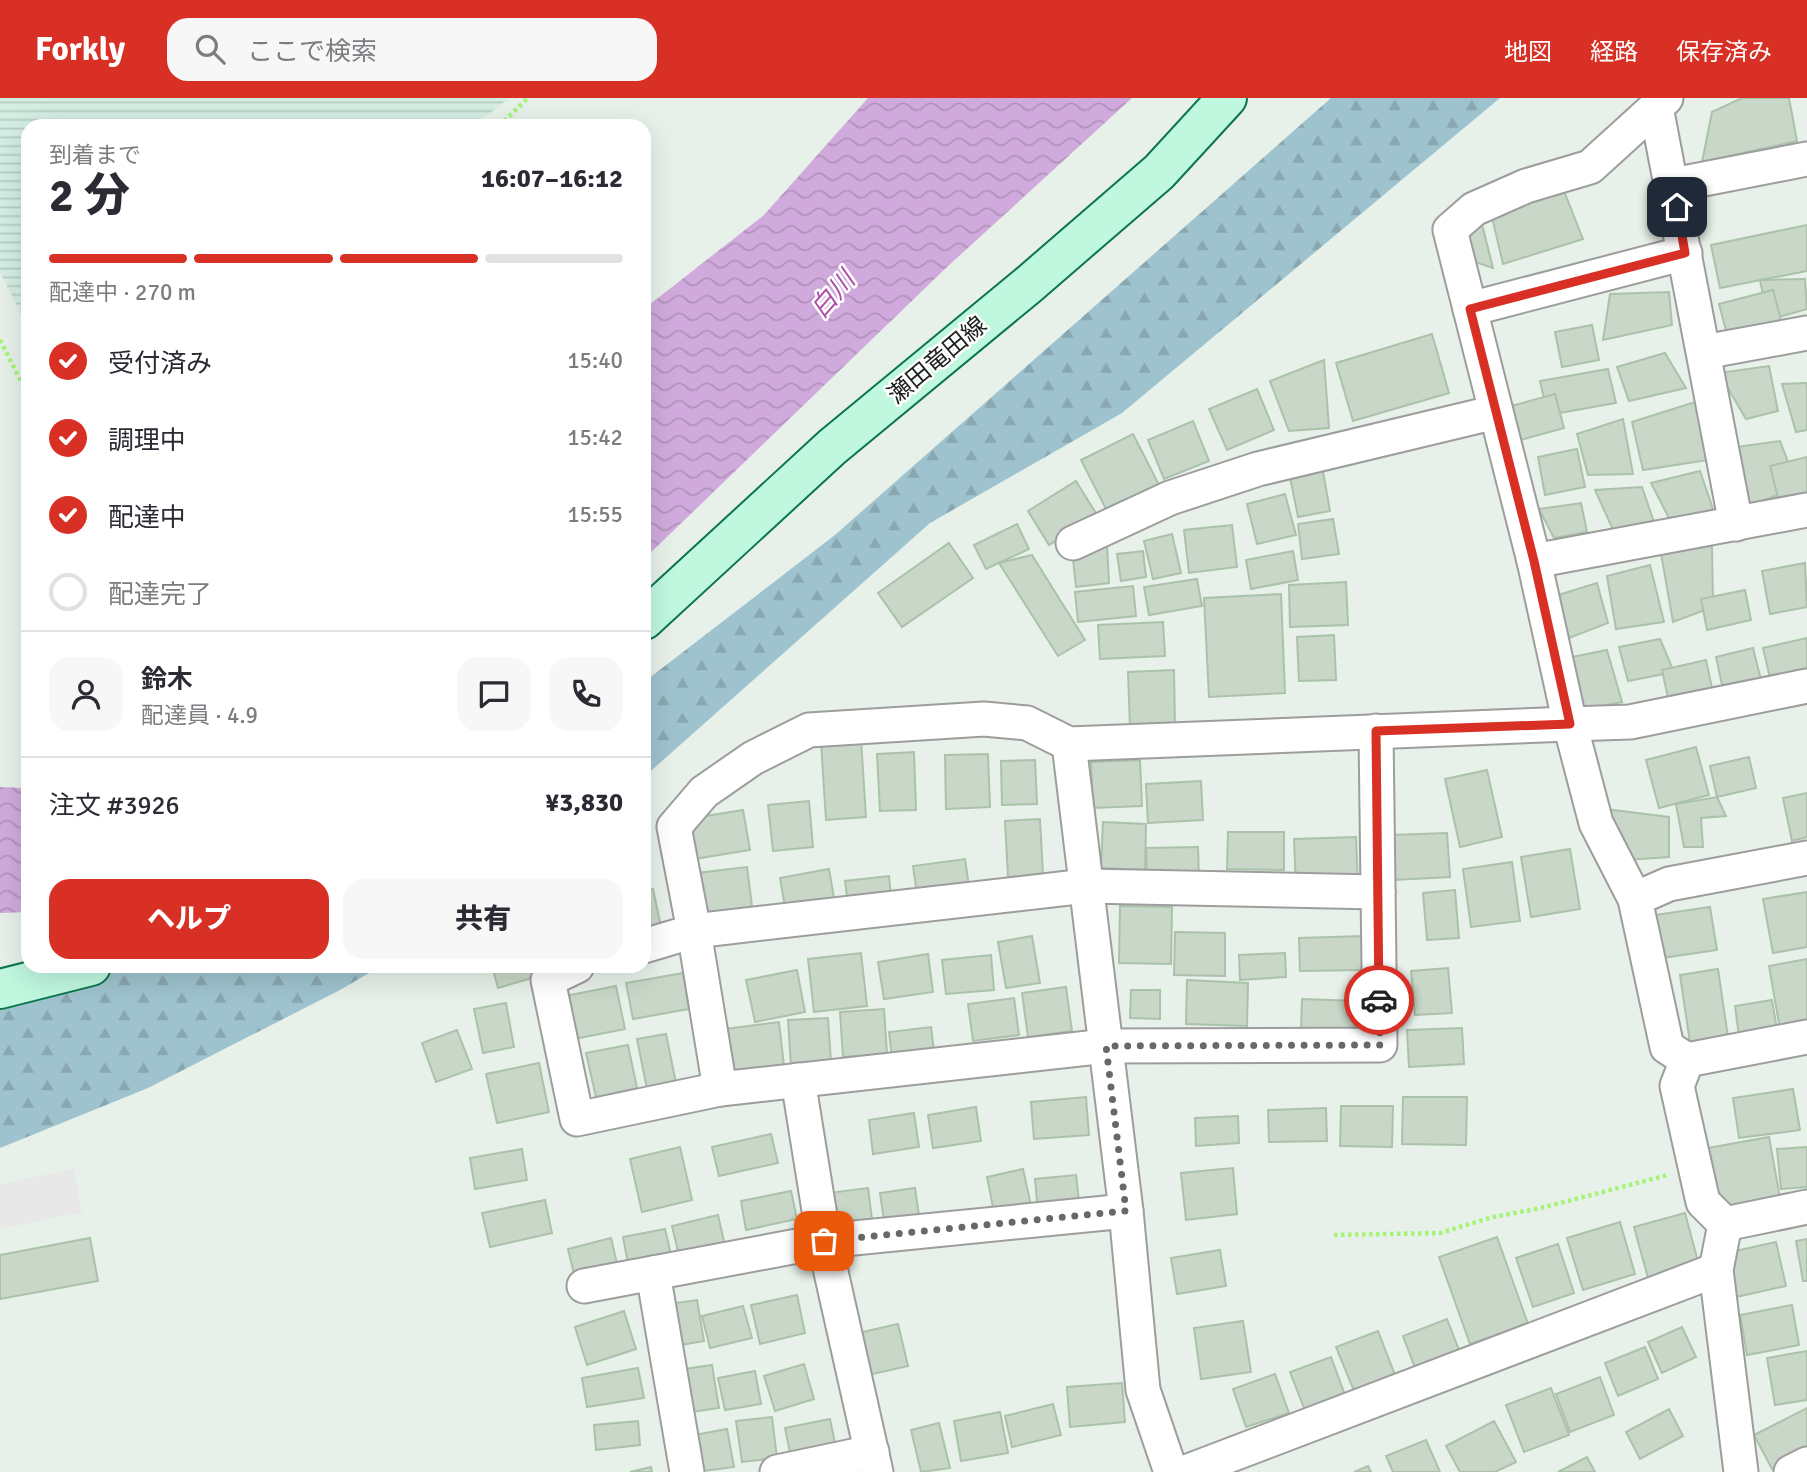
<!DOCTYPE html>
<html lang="ja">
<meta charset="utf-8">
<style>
:root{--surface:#fff;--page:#f7f7f7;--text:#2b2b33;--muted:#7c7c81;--line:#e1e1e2;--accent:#d93025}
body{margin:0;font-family:Signika,"Noto Sans JP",sans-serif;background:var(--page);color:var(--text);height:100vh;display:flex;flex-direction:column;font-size:26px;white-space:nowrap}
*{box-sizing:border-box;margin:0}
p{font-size:23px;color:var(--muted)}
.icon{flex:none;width:38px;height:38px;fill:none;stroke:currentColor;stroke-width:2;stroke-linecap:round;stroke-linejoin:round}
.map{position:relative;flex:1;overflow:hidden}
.sheet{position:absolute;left:21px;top:21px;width:630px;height:854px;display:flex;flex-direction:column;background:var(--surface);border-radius:21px;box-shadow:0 7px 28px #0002}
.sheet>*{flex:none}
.pin{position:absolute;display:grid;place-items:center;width:60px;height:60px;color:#fff;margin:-30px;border-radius:14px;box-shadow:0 4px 10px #0006}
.courier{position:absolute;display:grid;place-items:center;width:70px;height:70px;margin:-35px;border:5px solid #d93025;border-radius:50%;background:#fff;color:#222;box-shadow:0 2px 9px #0007}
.headline em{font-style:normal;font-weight:800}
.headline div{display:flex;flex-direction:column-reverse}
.headline{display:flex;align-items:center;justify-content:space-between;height:119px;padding:0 28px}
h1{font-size:46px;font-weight:800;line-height:52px}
.bar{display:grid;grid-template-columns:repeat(4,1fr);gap:10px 7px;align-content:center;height:84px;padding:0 28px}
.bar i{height:9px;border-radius:5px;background:var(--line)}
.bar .current{background:var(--accent)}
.bar p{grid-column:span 4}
.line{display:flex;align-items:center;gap:18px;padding:0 28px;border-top:2px solid var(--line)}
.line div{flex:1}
.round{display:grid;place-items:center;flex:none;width:74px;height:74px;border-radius:21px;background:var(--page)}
ol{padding:0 28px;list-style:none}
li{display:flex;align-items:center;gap:21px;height:77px}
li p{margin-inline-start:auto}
li .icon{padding:7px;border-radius:50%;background:var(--accent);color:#fff;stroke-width:4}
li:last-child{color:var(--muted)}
li i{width:38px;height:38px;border:4px solid var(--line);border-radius:50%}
.primary-button{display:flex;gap:14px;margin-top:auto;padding:14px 28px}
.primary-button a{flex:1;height:80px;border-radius:21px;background:var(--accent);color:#fff;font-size:28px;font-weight:800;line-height:80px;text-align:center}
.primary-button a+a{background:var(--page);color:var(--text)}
header{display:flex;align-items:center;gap:42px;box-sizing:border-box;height:98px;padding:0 35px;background:var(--accent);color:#fff}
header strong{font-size:33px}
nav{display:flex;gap:38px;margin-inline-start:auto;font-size:24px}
.search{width:490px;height:63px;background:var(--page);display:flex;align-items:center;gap:18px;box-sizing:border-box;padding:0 24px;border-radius:21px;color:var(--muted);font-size:26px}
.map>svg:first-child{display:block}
.farmland{fill:url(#farmland-rules)}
.forest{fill:url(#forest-firs)}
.parking{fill:#e8e8e8}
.water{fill:url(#water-waves)}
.building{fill:#c8d7c8;stroke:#abc2aa;stroke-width:2}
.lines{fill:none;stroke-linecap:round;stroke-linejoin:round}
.street-casing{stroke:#9d9d9d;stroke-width:37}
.secondary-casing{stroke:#0a754e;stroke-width:42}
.path{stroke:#a4f475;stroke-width:4.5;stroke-dasharray:3.5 3.5;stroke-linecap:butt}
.street{stroke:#fff;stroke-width:33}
.secondary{stroke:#bff7df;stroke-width:38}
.done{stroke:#666966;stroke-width:7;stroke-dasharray:0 12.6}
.route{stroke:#d93025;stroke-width:9}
.labels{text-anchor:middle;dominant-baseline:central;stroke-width:5;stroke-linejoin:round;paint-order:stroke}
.street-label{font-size:24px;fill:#202020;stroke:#fff}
.water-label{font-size:26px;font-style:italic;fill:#ad50aa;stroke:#fff}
</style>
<header>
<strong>Forkly</strong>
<div class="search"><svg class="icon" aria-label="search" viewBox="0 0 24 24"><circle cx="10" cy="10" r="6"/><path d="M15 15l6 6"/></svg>ここで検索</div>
<nav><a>地図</a><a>経路</a><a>保存済み</a></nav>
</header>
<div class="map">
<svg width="1807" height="1374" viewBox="0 0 1807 1374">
<defs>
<pattern id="farmland-rules" width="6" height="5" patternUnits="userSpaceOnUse" patternTransform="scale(1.75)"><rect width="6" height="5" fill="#d4eee4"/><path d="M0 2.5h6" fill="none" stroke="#b6ccc3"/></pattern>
<pattern id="forest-firs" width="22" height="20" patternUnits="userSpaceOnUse" patternTransform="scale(1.75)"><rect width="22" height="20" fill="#9ec3ce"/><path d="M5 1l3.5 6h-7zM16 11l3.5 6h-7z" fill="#88a7b1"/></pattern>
<pattern id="water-waves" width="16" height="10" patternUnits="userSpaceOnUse" patternTransform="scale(1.75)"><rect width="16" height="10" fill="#d0aadc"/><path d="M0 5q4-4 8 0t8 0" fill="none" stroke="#b292bc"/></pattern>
</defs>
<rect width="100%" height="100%" fill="#e7f0e9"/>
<path class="farmland" d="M0,0H510L472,28H28V230L0,174Z"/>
<g class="forest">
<path d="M1331,0H1500L1122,315L930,425L644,679V584L835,437Z"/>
<path d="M132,868H381L340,892L148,990L0,1050V909Z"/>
</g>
<path class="parking" d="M74,1071L82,1114L0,1131V1086Z"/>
<g class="water">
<path d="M868,0H1132L947,169L644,461V211L764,117Z"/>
<path d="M28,688V814L0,815V689L23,690Z"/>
</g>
<g class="building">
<path d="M1742,0H1789L1797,43L1702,64L1712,14Z"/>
<path d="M1562,88L1583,141L1503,166L1491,115Z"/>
<path d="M1482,126L1493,170L1475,164L1467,132Z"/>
<path d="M1807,127V173L1720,190L1711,147Z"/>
<path d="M1805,181L1807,211L1768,222L1760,182Z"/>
<path d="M1773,192L1782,226L1728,240L1719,206Z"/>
<path d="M1669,194L1672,227L1603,242L1610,196Z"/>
<path d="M1592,227L1599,262L1562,269L1555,234Z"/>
<path d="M1432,236L1449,295L1353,323L1336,265Z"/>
<path d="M1665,255L1686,290L1629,303L1617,269Z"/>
<path d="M1324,262L1329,330L1289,333L1270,283Z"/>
<path d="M1769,268L1778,313L1746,321L1719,275Z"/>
<path d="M1608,271L1616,305L1548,317L1540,283Z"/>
<path d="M1807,285V332L1796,334L1782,286Z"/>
<path d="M1257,291L1274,332L1227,352L1209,311Z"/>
<path d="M1555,296L1564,330L1513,344L1504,310Z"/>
<path d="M1695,304L1708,362L1643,372L1632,324Z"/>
<path d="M1623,321L1633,376L1588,377L1577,336Z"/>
<path d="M1193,323L1209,363L1164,381L1148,342Z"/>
<path d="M1133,336L1159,387L1107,413L1081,362Z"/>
<path d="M1780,343L1798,390L1750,407L1736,349Z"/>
<path d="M1577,351L1585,389L1545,397L1538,359Z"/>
<path d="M1807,359V401L1780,408L1770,368Z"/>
<path d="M1322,368L1330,413L1298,419L1289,374Z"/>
<path d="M1700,373L1714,414L1669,420L1651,385Z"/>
<path d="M1076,383L1097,417L1049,447L1028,413Z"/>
<path d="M1642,389L1655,427L1614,434L1595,392Z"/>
<path d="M1285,396L1296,437L1257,446L1247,406Z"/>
<path d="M1581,405L1587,434L1554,440L1539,411Z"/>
<path d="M1333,421L1339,456L1302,461L1298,426Z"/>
<path d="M1017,426L1029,451L986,471L974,447Z"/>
<path d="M1232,427L1237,469L1189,475L1184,432Z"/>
<path d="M1172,436L1181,475L1153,481L1144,443Z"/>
<path d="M949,445L973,480L902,529L878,495Z"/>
<path d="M1107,446L1109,485L1076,489L1072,451Z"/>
<path d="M1712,448L1713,509L1673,524L1661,455Z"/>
<path d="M1143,453L1146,479L1121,483L1117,456Z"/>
<path d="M1293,453L1298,482L1251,491L1246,462Z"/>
<path d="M1032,457L1085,542L1058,558L999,465Z"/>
<path d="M1805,465L1807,509L1770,516L1762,473Z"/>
<path d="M1650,467L1664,524L1616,531L1607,478Z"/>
<path d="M1197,481L1202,508L1149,517L1144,489Z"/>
<path d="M1346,484L1348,527L1290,529L1289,487Z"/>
<path d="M1597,485L1608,525L1564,542L1552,499Z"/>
<path d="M1133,488L1136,518L1078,524L1075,494Z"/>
<path d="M1745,492L1751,522L1707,532L1701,501Z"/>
<path d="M1281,496L1285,595L1209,599L1204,500Z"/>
<path d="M1163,524L1165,558L1100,561L1098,527Z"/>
<path d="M1334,537L1336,582L1299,583L1297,539Z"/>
<path d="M1807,540V576L1771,584L1763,550Z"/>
<path d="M1660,541L1674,574L1628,583L1619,549Z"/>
<path d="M1753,550L1762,586L1724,596L1716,559Z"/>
<path d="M1607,552L1622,604L1582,612L1567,560Z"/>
<path d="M1706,562L1714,599L1670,609L1662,572Z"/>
<path d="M1174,572L1175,628L1130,630L1128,574Z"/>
<path d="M861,641L866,719L826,722L821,644Z"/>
<path d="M1696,649L1709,697L1659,710L1646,662Z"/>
<path d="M914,654L916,712L880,713L877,656Z"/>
<path d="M988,656L990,709L946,711L945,657Z"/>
<path d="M1749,659L1756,690L1717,699L1710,668Z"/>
<path d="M1035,662L1037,706L1002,707L1001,663Z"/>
<path d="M1140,662L1142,708L1093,710L1091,664Z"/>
<path d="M1487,672L1502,739L1460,749L1445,681Z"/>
<path d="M1201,683L1203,722L1148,725L1146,686Z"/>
<path d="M1807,695V739L1792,743L1783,700Z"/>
<path d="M1717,699L1726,718L1701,720L1703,749H1684L1676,706Z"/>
<path d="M809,703L813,749L773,753L768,707Z"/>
<path d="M1605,711L1669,719V759L1626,762Z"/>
<path d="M743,712L750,752L694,761L687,721Z"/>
<path d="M1040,721L1043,777L1008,779L1005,723Z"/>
<path d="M1103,724L1146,726L1145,772L1101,770Z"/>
<path d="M1228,734H1284V772L1227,771Z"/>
<path d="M1447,735L1450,779L1394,782L1392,737Z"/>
<path d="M1356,739L1358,787L1296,789L1294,741Z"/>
<path d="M1198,749L1199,781L1147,782L1146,750Z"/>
<path d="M1570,751L1580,811L1531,819L1521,759Z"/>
<path d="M965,761L970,796L918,803L913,768Z"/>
<path d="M1512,764L1520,823L1471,829L1463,771Z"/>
<path d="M747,769L753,816L702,822L697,775Z"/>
<path d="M829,771L835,806L786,815L780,780Z"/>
<path d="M889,778L892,809L849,814L845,783Z"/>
<path d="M653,791L661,829L644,833V793Z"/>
<path d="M1455,792L1459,840L1427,842L1423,795Z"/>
<path d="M1807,794V849L1773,855L1763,801Z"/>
<path d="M1120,808L1172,809L1171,866L1119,865Z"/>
<path d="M1710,809L1717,852L1662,860L1655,817Z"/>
<path d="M1175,834L1225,835V878L1174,877Z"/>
<path d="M1032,838L1040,885L1006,890L998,844Z"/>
<path d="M1363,838L1364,872L1300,873L1299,840Z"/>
<path d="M861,855L867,908L814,914L808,861Z"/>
<path d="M1285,855L1286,879L1240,882L1239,857Z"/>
<path d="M928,856L933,894L884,901L878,864Z"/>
<path d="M991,857L994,892L946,896L942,862Z"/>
<path d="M1807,861V926L1780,931L1769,868Z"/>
<path d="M492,868H544L546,876L498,890Z"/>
<path d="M1448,870L1452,915L1415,917L1411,873Z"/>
<path d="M1718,871L1728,939L1690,945L1680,877Z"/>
<path d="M797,872L805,914L755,924L746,882Z"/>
<path d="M683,875L689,911L633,921L626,885Z"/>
<path d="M1187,882L1248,885L1247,928L1186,926Z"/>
<path d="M616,888L625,931L574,941L565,898Z"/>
<path d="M1066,889L1072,933L1028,939L1022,895Z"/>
<path d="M1131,892H1160V921L1130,920Z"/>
<path d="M1014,900L1019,937L973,943L968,906Z"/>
<path d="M1302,901L1356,903L1354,937L1301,935Z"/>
<path d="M1772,902L1777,932L1739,938L1735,908Z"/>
<path d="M506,905L514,949L483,955L474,911Z"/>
<path d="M884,911L887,956L843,959L840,914Z"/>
<path d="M828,920L831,965L791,968L788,922Z"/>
<path d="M779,924L784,968L729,974L724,931Z"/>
<path d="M931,929L935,962L893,968L889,934Z"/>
<path d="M1462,930L1464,966L1409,969L1407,932Z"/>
<path d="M457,932L472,971L436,984L422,945Z"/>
<path d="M666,936L676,985L647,991L637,941Z"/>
<path d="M628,947L637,990L596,999L586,955Z"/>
<path d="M539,965L549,1014L497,1025L486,976Z"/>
<path d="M1793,991L1800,1032L1739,1040L1733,1000Z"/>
<path d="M1086,999L1089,1037L1034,1041L1031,1004Z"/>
<path d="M1403,999H1467L1466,1047L1402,1046Z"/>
<path d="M1341,1008H1393L1392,1049L1340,1048Z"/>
<path d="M976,1009L981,1043L933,1050L928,1017Z"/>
<path d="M1326,1010L1327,1043L1269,1044L1268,1012Z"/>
<path d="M914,1015L919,1049L873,1056L869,1022Z"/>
<path d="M1238,1018L1239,1045L1196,1048L1195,1020Z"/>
<path d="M771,1036L778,1065L719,1078L712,1049Z"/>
<path d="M1769,1039L1780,1100L1718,1110L1708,1050Z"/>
<path d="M680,1049L692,1102L642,1114L630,1061Z"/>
<path d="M1807,1049V1089L1781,1091L1777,1051Z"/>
<path d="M522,1051L527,1082L475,1091L470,1060Z"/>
<path d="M1233,1070L1237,1116L1186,1122L1181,1075Z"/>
<path d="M1023,1071L1032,1112L995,1119L987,1079Z"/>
<path d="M1076,1077L1080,1111L1038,1115L1035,1081Z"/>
<path d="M868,1090L873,1129L835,1134L829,1095Z"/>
<path d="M915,1090L920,1124L885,1129L880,1095Z"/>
<path d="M791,1093L797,1121L746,1132L741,1103Z"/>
<path d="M545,1102L552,1135L490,1149L482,1115Z"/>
<path d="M1685,1115L1699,1167L1648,1180L1634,1129Z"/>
<path d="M718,1117L726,1152L680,1162L672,1128Z"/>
<path d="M1620,1124L1635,1176L1583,1192L1567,1140Z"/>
<path d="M665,1131L672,1161L629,1170L623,1139Z"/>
<path d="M1497,1139L1528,1226L1470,1246L1439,1159Z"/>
<path d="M90,1140L98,1183L0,1201V1157Z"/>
<path d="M611,1140L618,1170L575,1180L568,1151Z"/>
<path d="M1807,1141V1183H1803L1796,1143Z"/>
<path d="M1776,1144L1786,1188L1736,1199L1726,1155Z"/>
<path d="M1558,1146L1574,1195L1533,1209L1516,1160Z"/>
<path d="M1220,1152L1226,1188L1177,1196L1171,1160Z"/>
<path d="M797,1197L805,1235L760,1246L751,1207Z"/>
<path d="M697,1202L704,1243L675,1248L668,1206Z"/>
<path d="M1792,1207L1799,1247L1747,1257L1740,1217Z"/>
<path d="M743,1208L752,1240L710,1250L702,1218Z"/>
<path d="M624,1213L636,1251L587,1267L575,1229Z"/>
<path d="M1447,1221L1461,1257L1417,1275L1403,1238Z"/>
<path d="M1243,1223L1251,1274L1201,1281L1194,1230Z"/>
<path d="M898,1226L908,1268L868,1277L858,1235Z"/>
<path d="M1682,1229L1696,1259L1662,1275L1648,1244Z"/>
<path d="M1378,1233L1395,1277L1354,1293L1336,1249Z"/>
<path d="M1645,1249L1658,1281L1618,1298L1605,1265Z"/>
<path d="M1807,1253V1302L1775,1307L1767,1260Z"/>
<path d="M1331,1259L1346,1300L1306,1315L1290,1274Z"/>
<path d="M804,1266L814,1301L775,1313L764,1278Z"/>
<path d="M712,1267L719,1310L684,1315L677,1272Z"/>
<path d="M638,1270L644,1300L587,1309L582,1280Z"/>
<path d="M755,1273L761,1306L725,1312L718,1280Z"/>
<path d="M1275,1276L1289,1315L1246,1329L1233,1291Z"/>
<path d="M1600,1279L1614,1317L1570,1334L1556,1296Z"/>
<path d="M1122,1285L1125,1324L1070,1329L1067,1289Z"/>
<path d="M1551,1290L1569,1337L1524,1354L1506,1307Z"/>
<path d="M1053,1306L1061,1337L1012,1349L1005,1318Z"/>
<path d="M1807,1310V1353L1772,1371L1754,1337Z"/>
<path d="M1669,1311L1683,1338L1640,1361L1626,1334Z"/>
<path d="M1000,1314L1008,1355L961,1363L954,1323Z"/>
<path d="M772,1319L777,1360L742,1364L736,1323Z"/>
<path d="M830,1321L837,1355L792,1364L785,1330Z"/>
<path d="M638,1323L640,1347L596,1352L594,1327Z"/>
<path d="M1494,1323L1516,1364L1495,1374H1460L1446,1348Z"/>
<path d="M939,1325L950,1370L921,1374L911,1332Z"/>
<path d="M727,1331L734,1369L696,1374L689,1338Z"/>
<path d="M1426,1342L1440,1374H1393L1386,1358Z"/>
<path d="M1587,1359L1595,1374H1558Z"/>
<path d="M1368,1368L1371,1374H1354Z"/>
<path d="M651,1369L652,1374H630Z"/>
</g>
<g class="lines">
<g class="street-casing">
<g id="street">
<path d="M1666,0L1590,69L1526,88L1474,111L1450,132L1534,463L1570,626L1596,725L1635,801L1667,949L1687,962L1807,939"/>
<path d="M1656,9L1736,426"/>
<path d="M1673,87L1807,61"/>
<path d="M1470,211L1685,155"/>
<path d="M1704,254L1807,235"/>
<path d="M1073,445L1170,400L1258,371L1496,314"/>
<path d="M1534,463L1807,412"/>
<path d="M1069,646L1126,1113L1143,1292L1171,1374"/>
<path d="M1635,801L1669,786L1807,760"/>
<path d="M644,848L694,833L674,729L704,694L753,660L809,632L984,621L1027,625L1069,646L1570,626L1630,624L1807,588"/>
<path d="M577,868L548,882L577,1021L720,991L1106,948L1380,947L1376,633"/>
<path d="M1687,962L1677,988L1703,1104L1725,1126L1716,1172L1741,1374"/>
<path d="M798,982L824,1143L876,1374"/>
<path d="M720,991L694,833L1086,788L1378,794"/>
<path d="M1725,1126L1807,1109"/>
<path d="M653,1175L687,1374"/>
<path d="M584,1188L824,1143L1126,1113"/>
<path d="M777,1374L872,1354"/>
<path d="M1186,1374L1716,1172"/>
<path d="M1791,1374L1807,1366"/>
</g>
</g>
<g class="secondary-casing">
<g id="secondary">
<path d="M644,522L832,349L1027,188L1159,74L1227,0"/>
<path d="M0,891L91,868"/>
</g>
</g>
<g class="path">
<path d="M499,28L528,0"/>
<path d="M0,242L28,297"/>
<path d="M1334,1137L1440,1135L1493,1119L1541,1110L1668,1077"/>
</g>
<use href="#street" class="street"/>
<use href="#secondary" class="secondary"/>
</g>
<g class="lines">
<path class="done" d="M824,1143L1126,1113L1106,948L1380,947L1379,902"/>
<path class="route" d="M1379,902L1376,633L1570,626L1534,463L1470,211L1685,155L1677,109"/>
</g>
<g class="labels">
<g class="street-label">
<text transform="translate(937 262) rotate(-40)">瀬田竜田線</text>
</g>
<g class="water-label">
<text transform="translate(833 197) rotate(-49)">白川</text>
</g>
</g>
</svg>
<div class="pin" style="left:824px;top:1143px;background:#ea580c"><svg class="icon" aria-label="bag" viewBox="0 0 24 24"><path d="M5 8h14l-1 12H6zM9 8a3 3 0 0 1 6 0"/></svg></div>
<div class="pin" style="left:1677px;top:109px;background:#1f2937"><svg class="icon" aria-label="home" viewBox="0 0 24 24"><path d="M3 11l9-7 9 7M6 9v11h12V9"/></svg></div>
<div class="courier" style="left:1379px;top:902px"><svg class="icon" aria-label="car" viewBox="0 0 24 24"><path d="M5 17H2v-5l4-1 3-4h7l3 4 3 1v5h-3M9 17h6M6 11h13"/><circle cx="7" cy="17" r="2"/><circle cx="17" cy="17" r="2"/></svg></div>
<section class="sheet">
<div class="headline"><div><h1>2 分</h1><p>到着まで</p></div><em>16:07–16:12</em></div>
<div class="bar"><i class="current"></i><i class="current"></i><i class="current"></i><i></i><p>配達中 · 270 m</p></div>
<ol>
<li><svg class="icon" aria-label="check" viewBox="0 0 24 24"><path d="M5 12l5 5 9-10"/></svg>受付済み<p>15:40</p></li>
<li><svg class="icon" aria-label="check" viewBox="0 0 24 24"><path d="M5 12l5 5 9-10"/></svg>調理中<p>15:42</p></li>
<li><svg class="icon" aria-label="check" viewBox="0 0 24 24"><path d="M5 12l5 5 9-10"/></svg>配達中<p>15:55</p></li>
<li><i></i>配達完了</li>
</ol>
<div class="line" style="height:126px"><a class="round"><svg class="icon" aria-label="person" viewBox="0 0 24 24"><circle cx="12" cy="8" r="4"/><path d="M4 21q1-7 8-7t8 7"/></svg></a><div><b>鈴木</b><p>配達員 · 4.9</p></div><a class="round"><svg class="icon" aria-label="chat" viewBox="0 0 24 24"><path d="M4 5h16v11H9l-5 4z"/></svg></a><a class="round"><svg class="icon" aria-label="phone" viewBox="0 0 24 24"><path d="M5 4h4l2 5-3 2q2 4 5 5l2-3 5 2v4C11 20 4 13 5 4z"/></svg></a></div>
<div class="line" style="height:91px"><div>注文 #3926</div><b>¥3,830</b></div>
<div class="primary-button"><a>ヘルプ</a><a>共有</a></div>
</section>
</div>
